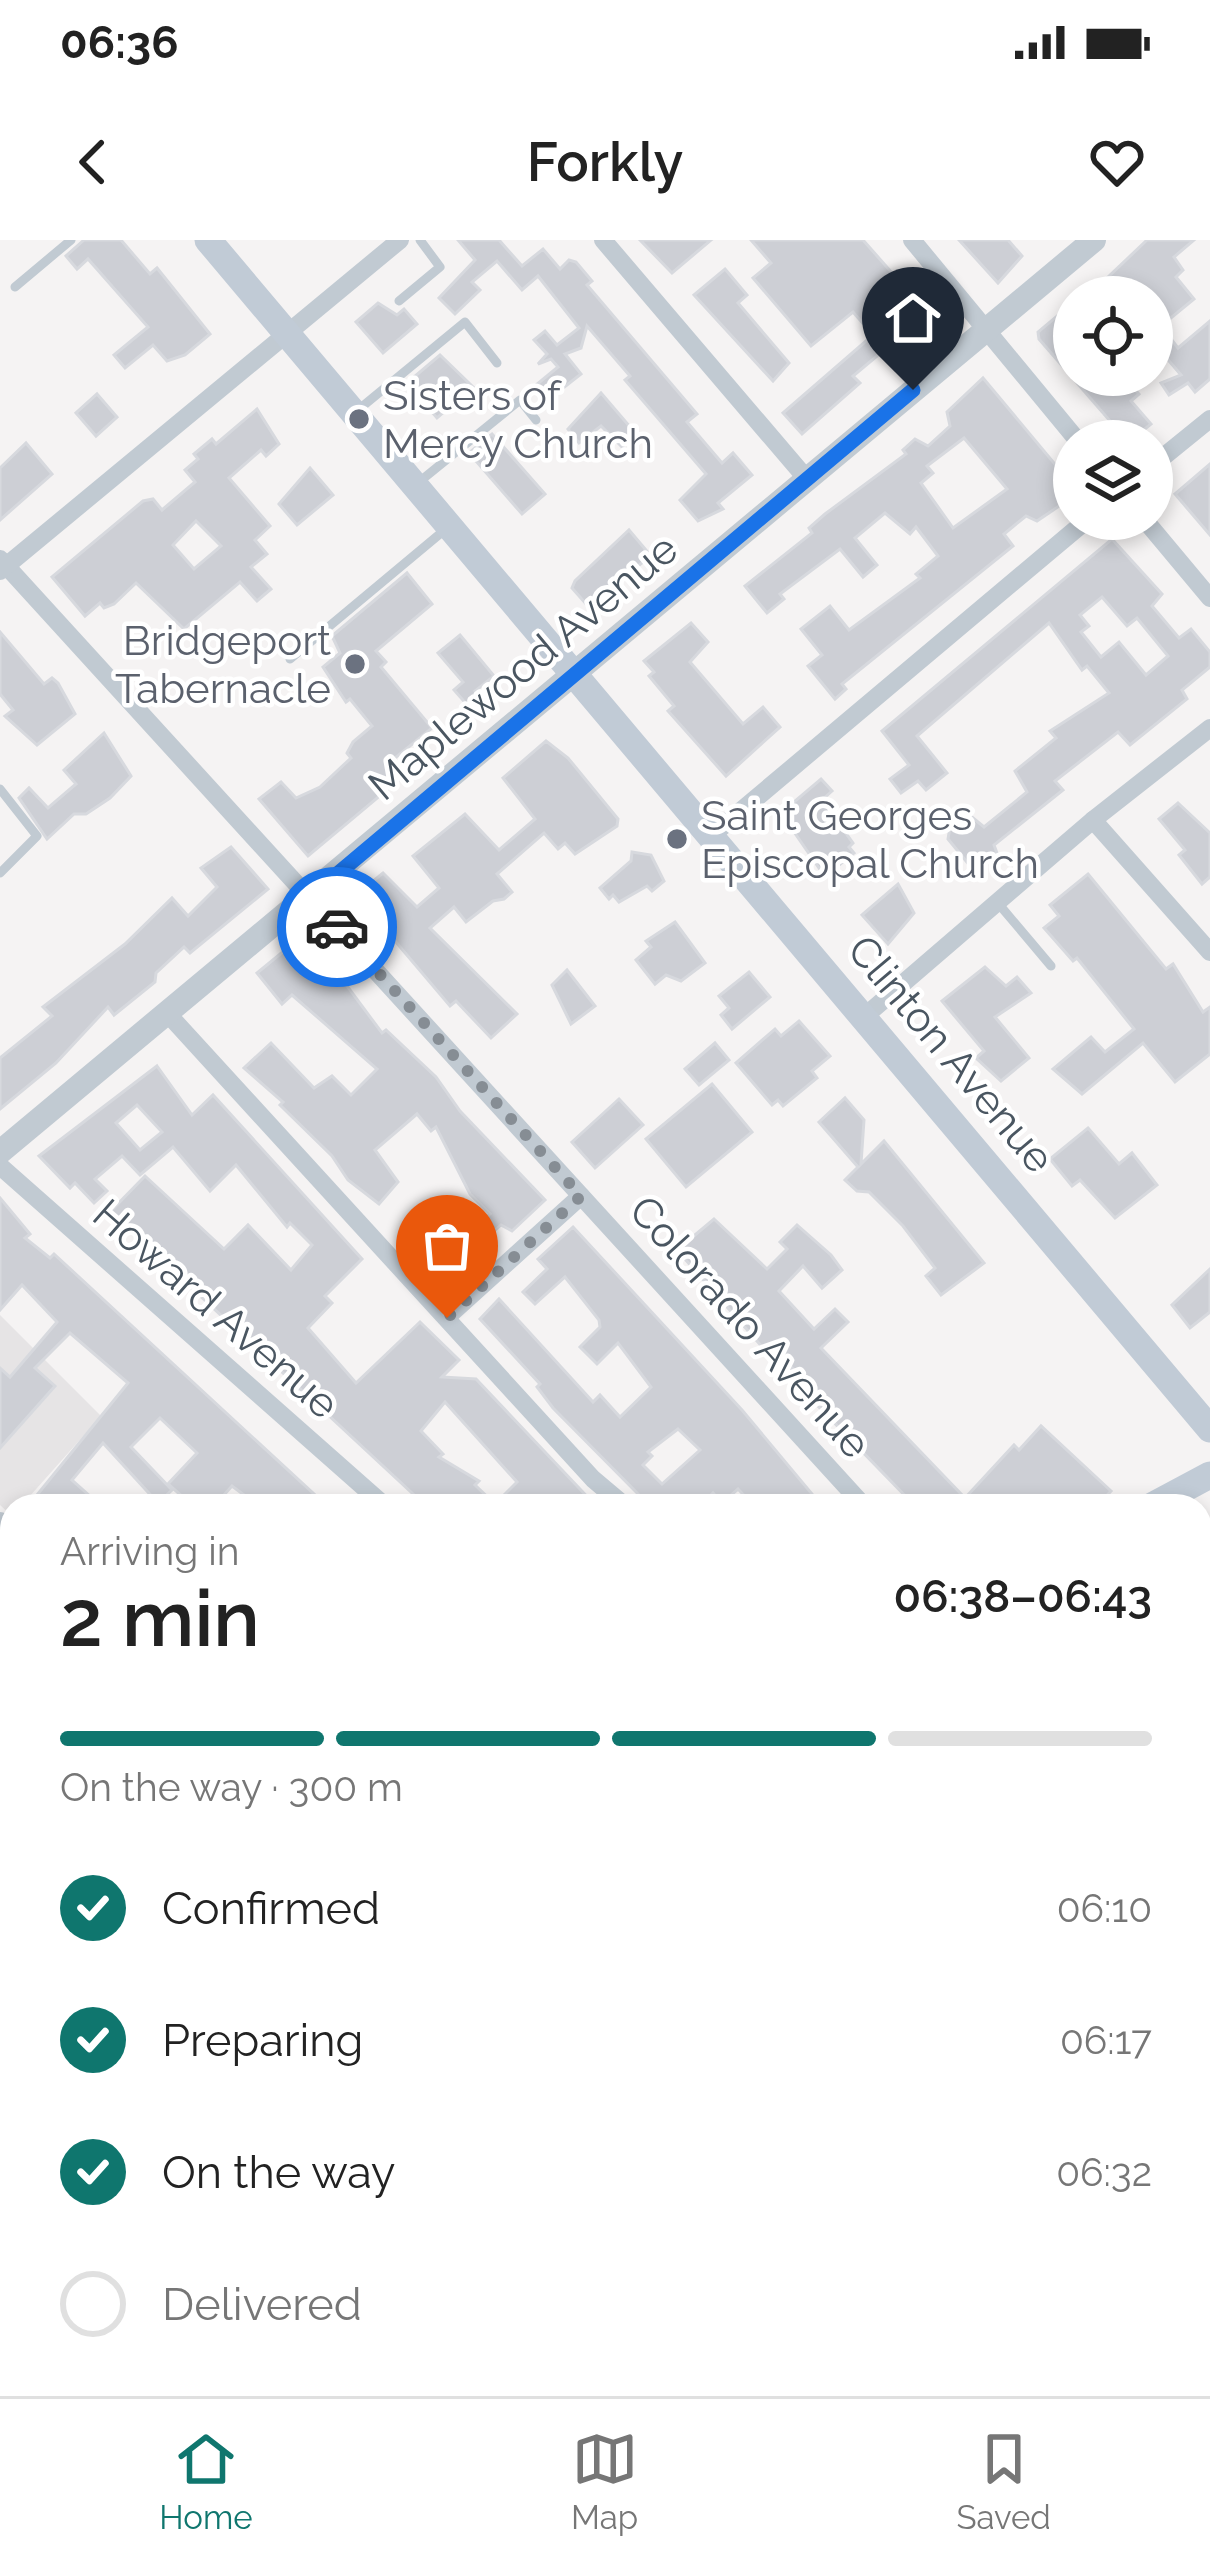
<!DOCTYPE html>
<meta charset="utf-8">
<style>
:root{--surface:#fff;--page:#f2f2f2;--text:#222;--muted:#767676;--line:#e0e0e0;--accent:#0f766e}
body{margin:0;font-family:Raleway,sans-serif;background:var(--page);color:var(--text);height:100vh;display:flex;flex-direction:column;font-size:45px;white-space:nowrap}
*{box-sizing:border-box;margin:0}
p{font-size:39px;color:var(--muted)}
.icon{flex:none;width:66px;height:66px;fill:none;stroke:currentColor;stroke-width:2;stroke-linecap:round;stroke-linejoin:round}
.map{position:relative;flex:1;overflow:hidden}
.drawer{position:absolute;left:0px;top:1254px;width:1212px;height:903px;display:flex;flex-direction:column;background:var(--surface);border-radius:36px 36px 0 0;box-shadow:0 6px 18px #0003}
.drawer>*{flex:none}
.tools{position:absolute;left:1053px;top:36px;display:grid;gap:24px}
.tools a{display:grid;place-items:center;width:120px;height:120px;border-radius:50%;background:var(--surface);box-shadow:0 6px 18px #0003;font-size:60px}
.pin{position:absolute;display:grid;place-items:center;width:102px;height:102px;color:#fff;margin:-123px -51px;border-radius:50% 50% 50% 0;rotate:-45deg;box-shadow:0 0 12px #0007}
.pin .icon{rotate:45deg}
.courier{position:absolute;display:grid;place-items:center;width:120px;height:120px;margin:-60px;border:9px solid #1a73e8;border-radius:50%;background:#fff;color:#222;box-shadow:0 3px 15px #0007}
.head em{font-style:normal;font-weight:600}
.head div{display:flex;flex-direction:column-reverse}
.head{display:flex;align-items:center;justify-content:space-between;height:204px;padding:0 60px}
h1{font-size:78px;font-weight:600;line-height:90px}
.bar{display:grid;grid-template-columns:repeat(4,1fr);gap:18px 12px;align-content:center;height:144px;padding:0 60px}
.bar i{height:15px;border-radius:9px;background:var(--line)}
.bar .selected{background:var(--accent)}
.bar p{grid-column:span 4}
ol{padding:0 60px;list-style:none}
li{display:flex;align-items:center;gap:36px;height:132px}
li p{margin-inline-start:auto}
li .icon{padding:12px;border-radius:50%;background:var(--accent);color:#fff;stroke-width:4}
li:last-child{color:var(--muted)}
li i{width:66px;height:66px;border:6px solid var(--line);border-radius:50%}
.status{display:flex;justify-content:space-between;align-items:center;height:84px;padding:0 60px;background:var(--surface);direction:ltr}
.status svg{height:33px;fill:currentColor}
header{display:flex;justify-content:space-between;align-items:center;height:156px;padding:0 60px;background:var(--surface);font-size:54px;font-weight:600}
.tab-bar{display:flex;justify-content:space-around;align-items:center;height:168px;border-top:3px solid var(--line);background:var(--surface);font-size:33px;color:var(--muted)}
.tab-bar a{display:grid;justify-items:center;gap:6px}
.tab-bar .selected{color:var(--accent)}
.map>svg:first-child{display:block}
.education{fill:#e6e4e5}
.building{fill:#cdcfd5;stroke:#d7d9de;stroke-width:3;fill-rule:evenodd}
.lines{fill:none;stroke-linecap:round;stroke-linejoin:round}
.service{stroke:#c1cad2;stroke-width:9}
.minor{stroke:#c1cad2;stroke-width:18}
.tertiary{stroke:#c1cad2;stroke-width:24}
.secondary{stroke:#c1cbd6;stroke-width:27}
.done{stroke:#868d94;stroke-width:12;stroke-dasharray:0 21.6}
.route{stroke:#1a73e8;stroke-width:15}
.worship-dot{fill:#6b7280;stroke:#fff;stroke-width:4.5}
.labels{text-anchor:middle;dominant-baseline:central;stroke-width:9;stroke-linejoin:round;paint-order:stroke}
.worship-label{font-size:42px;fill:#5b616d;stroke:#fff;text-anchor:start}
.street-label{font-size:42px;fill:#4a5661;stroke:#fff}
</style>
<div class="status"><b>06:36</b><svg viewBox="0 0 49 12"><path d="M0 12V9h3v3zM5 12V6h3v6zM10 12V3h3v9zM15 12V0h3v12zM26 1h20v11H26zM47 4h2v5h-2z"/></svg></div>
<header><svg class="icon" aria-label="back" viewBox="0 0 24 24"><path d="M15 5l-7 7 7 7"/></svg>Forkly<svg class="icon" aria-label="heart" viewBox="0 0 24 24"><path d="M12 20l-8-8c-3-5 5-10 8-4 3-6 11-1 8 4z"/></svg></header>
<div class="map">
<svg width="1210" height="2156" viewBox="0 0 1210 2156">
<rect width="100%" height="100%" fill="#f5f3f3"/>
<path class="education" d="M0,1075L101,1176L21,1266H12V1276L0,1265Z"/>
<g class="building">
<path d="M84,0H121L150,34L157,28L210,94L185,115L167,121L153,105L125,128L114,115L148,87L88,19L77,29L66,16Z"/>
<path d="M458,0H499L522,26L543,9L560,29L569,20L576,22L592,41L587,45L697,174L687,182L722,223L733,213L752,235L718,263L723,269L698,281L680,260L706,234L625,140L630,136L587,86L581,108L565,114L581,134L548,160L536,145L558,127L551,119L538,124L547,114L534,100L545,91L557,105L579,88L538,36L522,50L497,21L472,42L480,50L455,74L439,58L475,20Z"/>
<path d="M640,0H711L672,33Z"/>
<path d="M751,0H863L930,76L900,108L886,115L883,111L853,136L860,143L802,194L783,173L873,95L853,72L811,106L753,38L771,23Z"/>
<path d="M959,0H1008L1022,16L998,43Z"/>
<path d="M1147,0H1194L1174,17L1183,30L1176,37L1194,59L1161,86L1178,108L1210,81V139L1195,152L1188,143L1169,155L1161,143L1181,135L1152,101V57H1087Z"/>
<path d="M725,29L747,55L738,63L789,123L773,141L694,55Z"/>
<path d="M1074,62V135H1122L1139,154L1131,161L1151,184L1136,196L1131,189L1123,196L1039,99L1038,92Z"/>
<path d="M378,63L397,75L404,69L417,84L383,113L356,82Z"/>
<path d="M440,115L473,147L437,178L407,143Z"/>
<path d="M983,138L1074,247V256L1037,281L1026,276L1004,294L1013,306L842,444L846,449L835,459L808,426L822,415L801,389L830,366L849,390L920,338L916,334L938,316L916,287L910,294L885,273L855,298L877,325L863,337L840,309L780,354L784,359L767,373L745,346L812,293L809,288L825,274L906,214L903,210L915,199L928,206L950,186L947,172ZM964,198L1007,249L953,288L921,243L933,233L927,226Z"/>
<path d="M601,153L636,194L622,207L601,186L579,203L568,189Z"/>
<path d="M97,154L117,177L96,196L76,173Z"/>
<path d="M257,169L279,204L266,216L261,210L229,238L270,286L255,300L267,314L251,327L271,349L257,361L240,342L184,389L136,343L114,364L104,368L100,363L85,376L52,337L143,261L153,259L162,270L195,242L185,230L198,219L194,214L212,199L216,204ZM196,281L221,306L194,329L173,305Z"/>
<path d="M492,194L545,254L522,274L469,213Z"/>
<path d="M26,203L52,234L0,280V228Z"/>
<path d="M1210,224V295L1175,254Z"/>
<path d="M310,228L333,255L297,285L279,264Z"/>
<path d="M629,290L651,316L587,365L572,348L575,341Z"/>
<path d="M1112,299L1162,354L1152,366L1179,398L1191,389L1210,412V427L1182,450L1187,459L1130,505L1118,492L1055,541L1063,550L994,605L997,613L971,627L948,599L950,587L967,573L984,587L1027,552L1015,531L1056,498L1050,491L1109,453L1087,426L1082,430L1049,383L917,496L947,533L926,550L918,541L901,553L890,539L909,525L882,491ZM1102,357L1127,386L1137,378L1168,416L1146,435L1119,402L1101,417L1081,392L1089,386L1080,375Z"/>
<path d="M407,333L432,364L376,411L386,422L381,427L432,488L390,522L400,539L308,616L259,559L281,542L296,558L320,547L351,518L347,513L353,502L372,486L350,459L346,462L323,427L340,413L332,396Z"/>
<path d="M691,383L708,402L690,422L743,484L763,467L780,487L726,536L668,471L674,466L649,436L654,432L644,421Z"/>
<path d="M0,392L44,444L52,438L58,443L75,474L37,505L5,476L13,470L0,454Z"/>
<path d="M460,395L494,436L475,451L480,458L469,467L454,450L463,442L438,413Z"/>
<path d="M104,493L131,536L110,558L86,574H74L47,599L19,558L29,548L48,568L76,544L64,530Z"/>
<path d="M546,501L568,518L618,579L617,586L575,614L565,603L558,609L544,593L497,634L512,652L504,659L493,661L466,682L454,667L430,688L517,774L491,798L456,761L450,766L356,655L383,633L417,667L439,648L413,616L465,574L499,610L535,579L503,538Z"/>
<path d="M821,539L832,551L822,560L853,603L849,607L854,613L833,630L828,624L821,631L781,573Z"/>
<path d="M1178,563L1210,593V637L1202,644L1179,615L1185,610L1159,579Z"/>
<path d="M231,607L268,649L190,713L184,707L156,733L155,742L114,775L108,767L56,823L0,869V818L52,776L43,767L125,704L172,658L188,676L217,647L201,628Z"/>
<path d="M632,612L651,615L664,641L652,651L647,646L619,662L613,655L609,659L600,648L631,621Z"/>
<path d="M1088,634L1166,729L1173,724L1203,772L1210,767V814L1175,842L1143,803L1082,854L1053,829L1091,797L1105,812L1134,789L1077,718L1073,721L1044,688L1059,676L1050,665Z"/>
<path d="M898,644L914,673L888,704L862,675Z"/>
<path d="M675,682L705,723L681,741L666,735L655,744L636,720L651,707L646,701Z"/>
<path d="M307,692L382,793L386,790L436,837L460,871L545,960L512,991L501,985L484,1000L474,989L490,974L470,954L436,887L431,891L417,874L375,910L398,942L379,964L348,940L332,916L280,865L283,862L244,828L271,803L314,848L332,836L351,855L377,829L292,755L282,764L257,733Z"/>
<path d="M985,727L1006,746L1017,737L1031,753L995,777L1029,818L1001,841L976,818L984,811L942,761Z"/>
<path d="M567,730L595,766L571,784L552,745Z"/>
<path d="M749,732L770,757L732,789L721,775L729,768L719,756Z"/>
<path d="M799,781L830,816L812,831L817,838L783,866L778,860L772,865L736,823L775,789L781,796Z"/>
<path d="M715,803L729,820L699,845L685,829Z"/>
<path d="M157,826L192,875L213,855L362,1019L325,1056L332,1063L308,1088L356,1143L420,1082L459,1120L442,1137L476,1139L596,1266L499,1260L517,1242L445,1162L421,1191L443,1214L439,1217L479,1241L475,1245L497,1266H426L110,972L145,936L224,1009L248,985L291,1030L312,1005L290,983L287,987L236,925L210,951L173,907L140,935L122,916L95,939L107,951L94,963L75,943L70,948L39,916ZM137,865L162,892L140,910L116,883Z"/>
<path d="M712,844L752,892L686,947L646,899Z"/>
<path d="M845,858L864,880L861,924L884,901L984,1023L941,1055L926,1036L935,1028L903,986L869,952L857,951L845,940L858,927L819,882Z"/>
<path d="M619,859L643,885L595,928L572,902Z"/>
<path d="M1088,888L1119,924L1132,913L1157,945L1115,978L1080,940L1072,946L1050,919Z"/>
<path d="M0,958L30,994L25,998L50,1018L54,1014L327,1266H259L232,1246L214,1266H193L168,1244L197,1213L160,1178L131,1207L172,1250L158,1263L103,1203L72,1240L101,1266H28L128,1143L70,1093L35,1128L55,1146L0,1208V1128L10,1137L57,1082L22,1045L0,1070Z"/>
<path d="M714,979L767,1029L787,1009L780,1002L797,985L831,1015L842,1030L822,1048L803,1026L779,1051L814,1089L835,1069L848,1082L821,1108L965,1258L1014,1205L1019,1210L1041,1186L1111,1251L1097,1266H915L819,1167L825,1162L792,1128L786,1134L677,1010Z"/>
<path d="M573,987L742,1170L822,1266H754L738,1249L722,1263L713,1253L700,1266H650L553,1168L537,1147L540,1144L480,1079L499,1059L593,1162L600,1155L620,1177L651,1147L618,1103L597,1124L580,1107L600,1087L599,1080L565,1037L535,1064L523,1052L547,1029L538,1019ZM678,1189L700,1210L662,1244L643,1225L652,1216L648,1212Z"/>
<path d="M1210,1029V1072L1190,1088L1172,1065Z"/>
</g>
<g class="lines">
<g class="service">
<path d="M15,47L71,0"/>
<path d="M399,61L440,27L420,0"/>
<path d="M358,170L465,82L497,123"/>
<path d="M419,242L520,160L536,180"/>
<path d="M290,419L447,288"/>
<path d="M0,549L37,596L0,633"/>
<path d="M997,662L1051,726"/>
<path d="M1200,1304L1210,1299"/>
</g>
<g class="minor">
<path d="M603,0L806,238"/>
<path d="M912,0L1078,201"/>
<path d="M1152,226L1210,179"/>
<path d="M1144,279L1210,358"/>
<path d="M0,319L864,1266"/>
<path d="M0,331L400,0"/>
<path d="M1093,580L1210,712"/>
<path d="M711,596L1088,279"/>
<path d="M167,773L593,1239L625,1266"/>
<path d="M865,776L1093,580L1210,488"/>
<path d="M0,926L385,1266"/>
<path d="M447,1077L581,956"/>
<path d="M0,1281L12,1292"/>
<path d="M1200,1672L1210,1685"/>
<path d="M0,1967L12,1977"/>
<path d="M1200,2118L1210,2130"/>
<path d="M205,2145L217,2156"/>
<path d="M792,2145L801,2156"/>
<path d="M993,2145L1002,2156"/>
</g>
<g class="tertiary">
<path d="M0,912L1094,0"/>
<path d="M0,1639L12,1650"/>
<path d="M548,2145L557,2156"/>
</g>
<g class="secondary">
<path d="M208,0L1210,1189"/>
<path d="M1152,1266L1210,1235"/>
<path d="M375,2156L384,2145"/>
</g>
</g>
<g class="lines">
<path class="done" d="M337,687L581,956L447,1078"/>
<path class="route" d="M337,687L310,657L913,150"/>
</g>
<g class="worship-dot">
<circle cx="359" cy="179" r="12"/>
<circle cx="355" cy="424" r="12"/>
<circle cx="677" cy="599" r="12"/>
</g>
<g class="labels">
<g class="worship-label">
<text x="383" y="155">Sisters of<tspan x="383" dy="48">Mercy Church</tspan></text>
<text x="331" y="400" text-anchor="end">Bridgeport<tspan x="331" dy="48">Tabernacle</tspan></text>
<text x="701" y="575">Saint Georges<tspan x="701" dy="48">Episcopal Church</tspan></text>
</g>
<g class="street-label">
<text transform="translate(523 427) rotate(-40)">Maplewood Avenue</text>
<text transform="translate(951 814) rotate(50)">Clinton Avenue</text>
<text transform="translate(216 1069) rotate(41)">Howard Avenue</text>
<text transform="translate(750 1087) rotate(48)">Colorado Avenue</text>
</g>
</g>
</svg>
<div class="tools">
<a><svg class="icon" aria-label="locate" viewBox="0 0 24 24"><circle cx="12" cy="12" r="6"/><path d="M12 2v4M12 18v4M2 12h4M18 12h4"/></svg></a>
<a><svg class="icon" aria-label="layers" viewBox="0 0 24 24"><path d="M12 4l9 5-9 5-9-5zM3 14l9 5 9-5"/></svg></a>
</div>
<div class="pin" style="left:447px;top:1078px;background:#ea580c"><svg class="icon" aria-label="bag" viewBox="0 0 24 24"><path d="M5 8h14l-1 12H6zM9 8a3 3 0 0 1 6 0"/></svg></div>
<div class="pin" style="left:913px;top:150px;background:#1f2937"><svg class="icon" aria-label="home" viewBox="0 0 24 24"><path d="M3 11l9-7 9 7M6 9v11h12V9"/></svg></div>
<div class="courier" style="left:337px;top:687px"><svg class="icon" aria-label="car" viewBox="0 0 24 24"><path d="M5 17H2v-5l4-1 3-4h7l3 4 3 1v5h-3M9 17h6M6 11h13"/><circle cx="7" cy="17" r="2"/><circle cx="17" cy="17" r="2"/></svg></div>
<section class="drawer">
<div class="head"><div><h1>2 min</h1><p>Arriving in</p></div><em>06:38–06:43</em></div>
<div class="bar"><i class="selected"></i><i class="selected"></i><i class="selected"></i><i></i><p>On the way · 300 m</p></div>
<ol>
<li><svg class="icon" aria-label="check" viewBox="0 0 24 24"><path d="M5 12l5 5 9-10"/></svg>Confirmed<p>06:10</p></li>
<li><svg class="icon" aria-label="check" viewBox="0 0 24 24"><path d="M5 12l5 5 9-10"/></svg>Preparing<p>06:17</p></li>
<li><svg class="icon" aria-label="check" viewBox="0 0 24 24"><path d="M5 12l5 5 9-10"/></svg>On the way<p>06:32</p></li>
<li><i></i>Delivered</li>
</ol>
</section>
</div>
<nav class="tab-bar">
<a class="selected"><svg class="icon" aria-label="home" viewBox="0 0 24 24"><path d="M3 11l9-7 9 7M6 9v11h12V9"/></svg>Home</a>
<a><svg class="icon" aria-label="map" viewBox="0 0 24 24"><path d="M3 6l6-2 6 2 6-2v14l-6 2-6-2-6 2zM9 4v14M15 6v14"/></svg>Map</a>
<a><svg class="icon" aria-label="saved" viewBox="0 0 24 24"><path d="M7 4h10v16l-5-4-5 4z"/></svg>Saved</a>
</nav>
